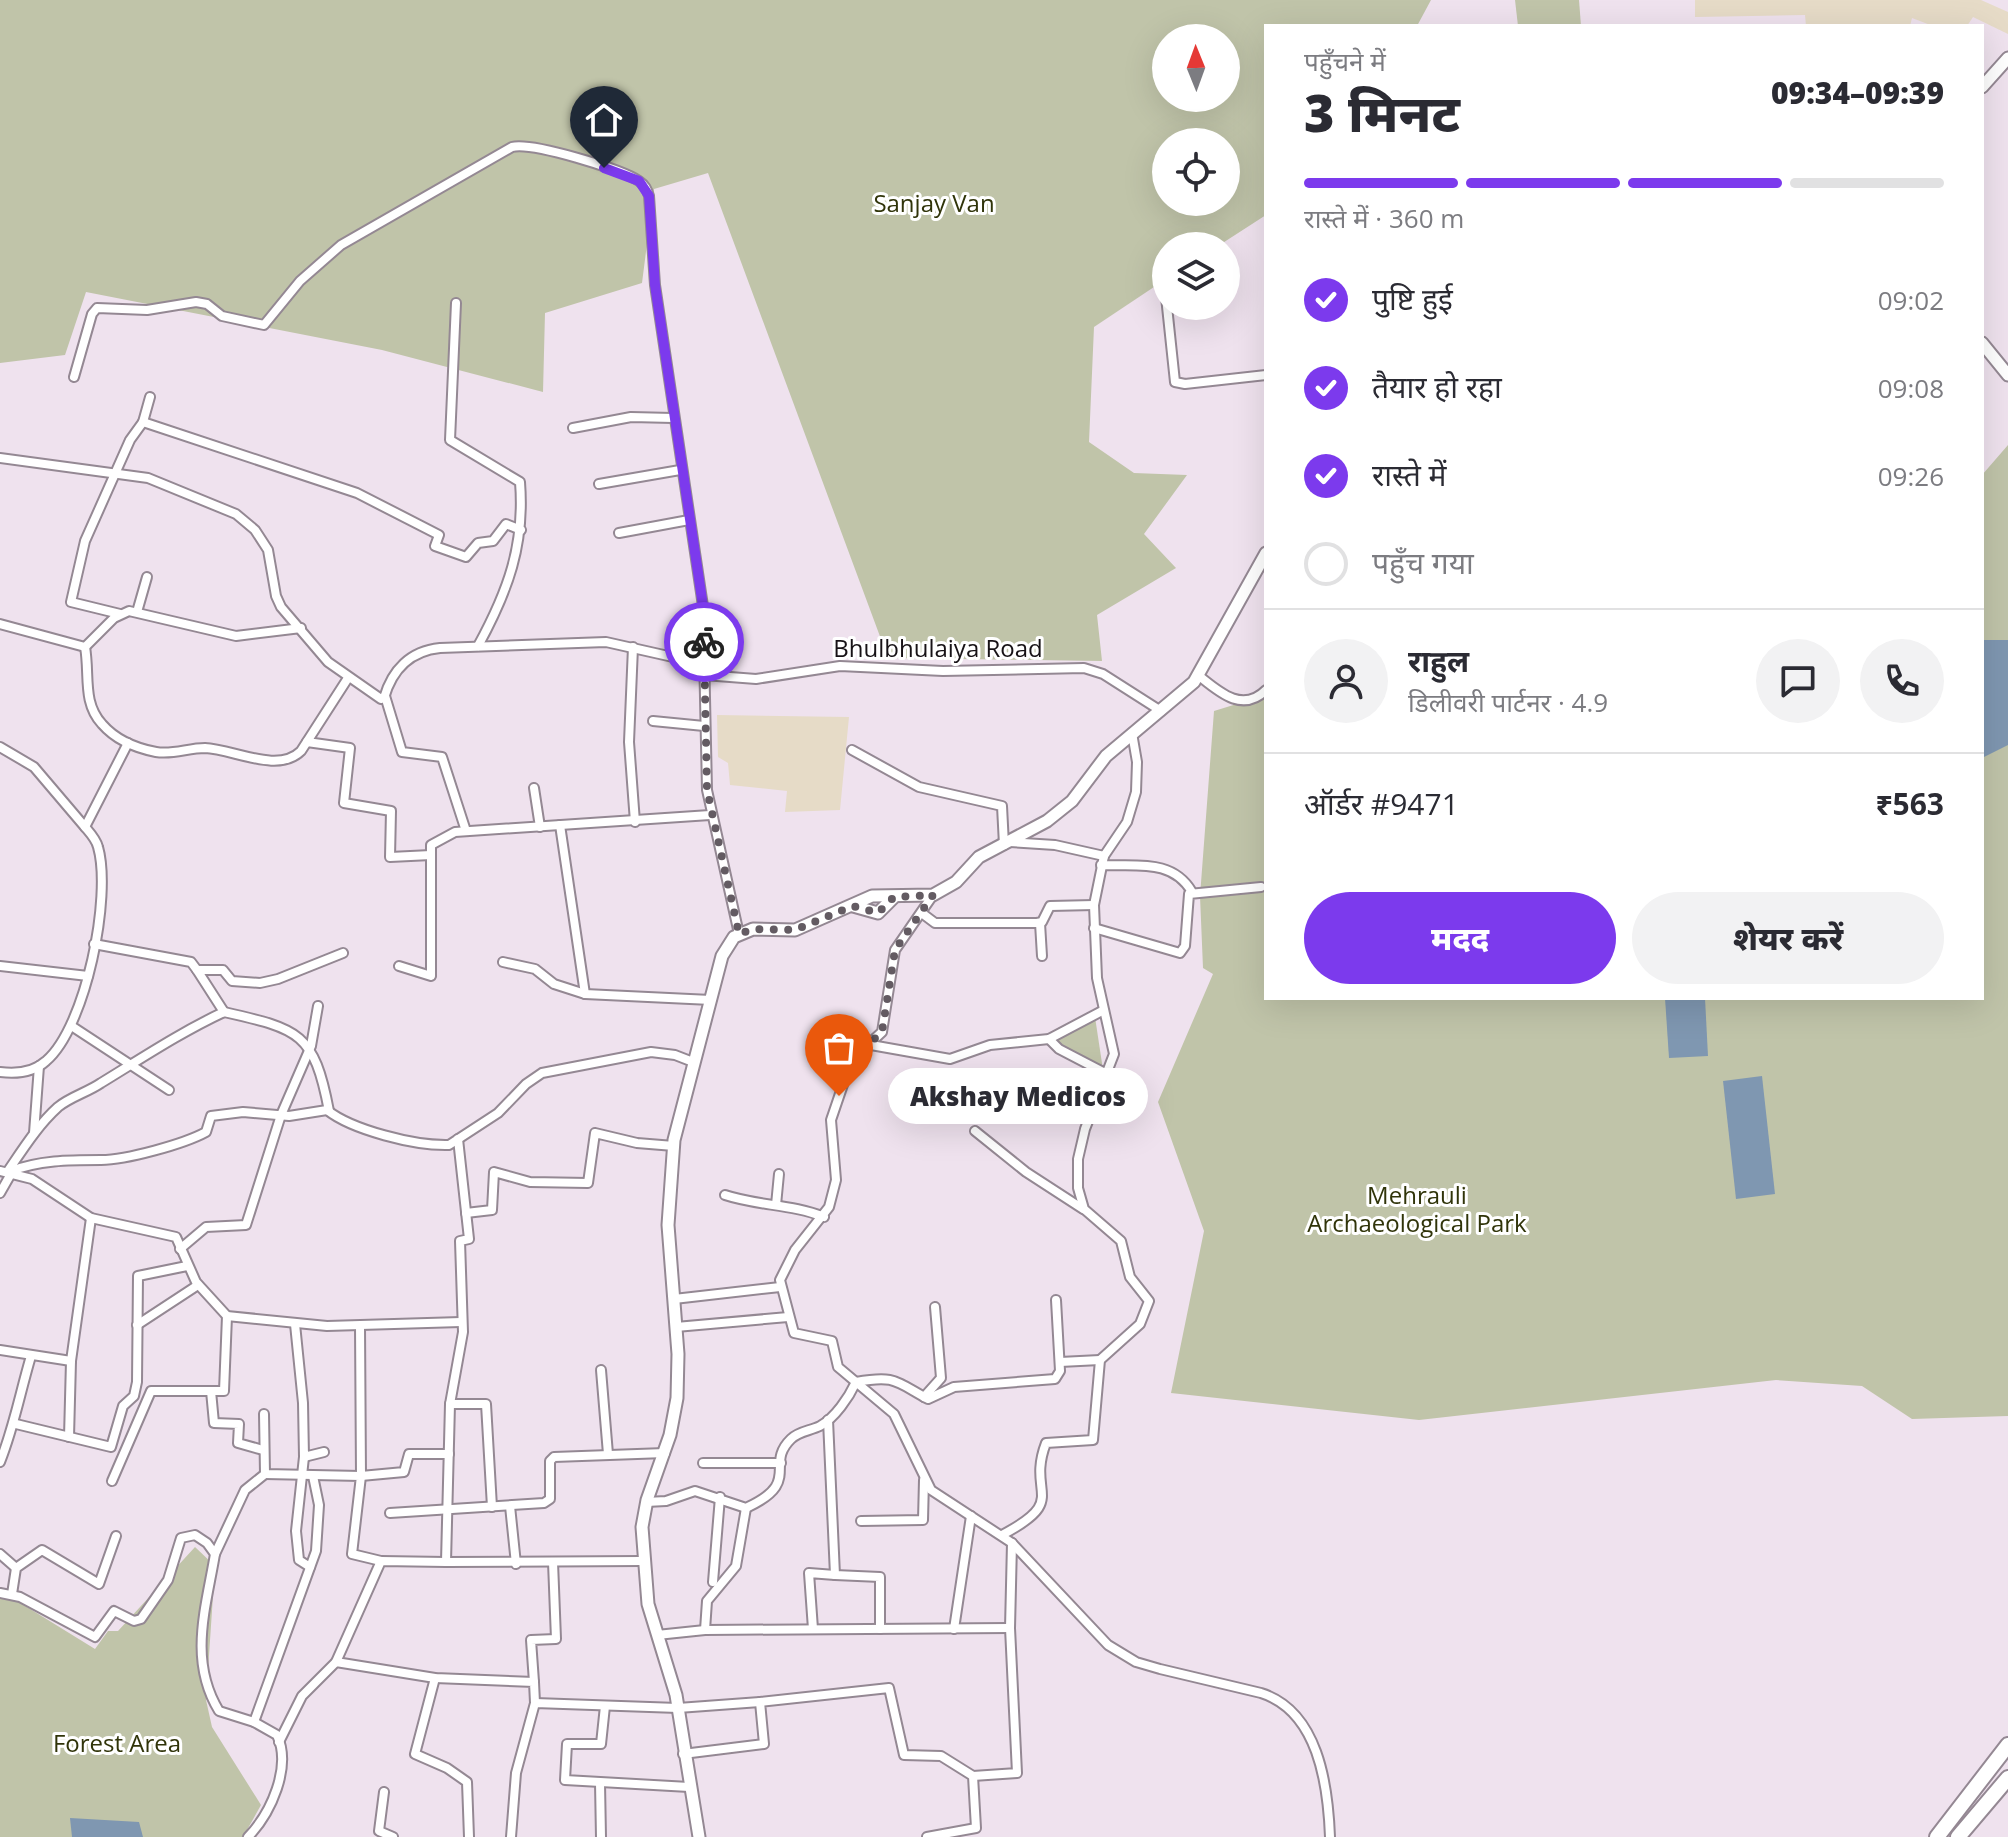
<!DOCTYPE html>
<html lang="hi">
<meta charset="utf-8">
<style>
:root{--surface:#fff;--page:#f2f2f3;--text:#2b2b33;--muted:#7c7c81;--line:#e1e1e2;--accent:#7c3aed}
body{margin:0;font-family:"Open Sans","Noto Sans Devanagari",sans-serif;background:var(--page);color:var(--text);height:100vh;display:flex;flex-direction:column;font-size:30px;white-space:nowrap}
*{box-sizing:border-box;margin:0}
p{font-size:26px;color:var(--muted)}
.icon{flex:none;width:44px;height:44px;fill:none;stroke:currentColor;stroke-width:2;stroke-linecap:round;stroke-linejoin:round}
.map{position:relative;flex:1;overflow:hidden}
.side{position:absolute;left:1264px;top:24px;width:720px;height:976px;display:flex;flex-direction:column;background:var(--surface);border-radius:0px;box-shadow:0 8px 32px #0002}
.side>*{flex:none}
.needle{width:52px;rotate:359deg}
.controls{position:absolute;left:1152px;top:24px;display:grid;gap:16px}
.controls a{display:grid;place-items:center;width:88px;height:88px;border-radius:50%;background:var(--surface);box-shadow:0 8px 32px #0002;font-size:40px}
.pin{position:absolute;display:grid;place-items:center;width:68px;height:68px;color:#fff;margin:-82px -34px;border-radius:50% 50% 50% 0;rotate:-45deg;box-shadow:0 0 8px #0007}
.pin .icon{rotate:45deg}
.courier{position:absolute;display:grid;place-items:center;width:80px;height:80px;margin:-40px;border:6px solid #7c3aed;border-radius:50%;background:#fff;color:#222;box-shadow:0 2px 10px #0007}
.bubble{position:absolute;height:56px;border-radius:28px;background:var(--surface);box-shadow:0 8px 32px #0002;font-size:26px;font-weight:800;line-height:56px;text-align:center}
.summary em{font-style:normal;font-weight:800}
.summary div{display:flex;flex-direction:column-reverse}
.summary{display:flex;align-items:center;justify-content:space-between;height:136px;padding:0 40px}
h1{font-size:52px;font-weight:800;line-height:60px}
.bar{display:grid;grid-template-columns:repeat(4,1fr);gap:12px 8px;align-content:center;height:96px;padding:0 40px}
.bar i{height:10px;border-radius:6px;background:var(--line)}
.bar .active{background:var(--accent)}
.bar p{grid-column:span 4}
.line{display:flex;align-items:center;gap:20px;padding:0 40px;border-top:2px solid var(--line)}
.line div{flex:1}
.round{display:grid;place-items:center;flex:none;width:84px;height:84px;border-radius:42px;background:var(--page)}
ol{padding:0 40px;list-style:none}
li{display:flex;align-items:center;gap:24px;height:88px}
li p{margin-inline-start:auto}
li .icon{padding:8px;border-radius:50%;background:var(--accent);color:#fff;stroke-width:4}
li:last-child{color:var(--muted)}
li i{width:44px;height:44px;border:4px solid var(--line);border-radius:50%}
.cta{display:flex;gap:16px;margin-top:auto;padding:16px 40px}
.cta a{flex:1;height:92px;border-radius:48px;background:var(--accent);color:#fff;font-size:32px;font-weight:800;line-height:92px;text-align:center}
.cta a+a{background:var(--page);color:var(--text)}
.map>svg:first-child{display:block}
.education{fill:#e6dbc7}
.green{fill:#c0c4a9;fill-rule:evenodd}
.water{fill:#7f97b1}
.lines{fill:none;stroke-linecap:round;stroke-linejoin:round}
.street-casing{stroke:#948893;stroke-width:12}
.secondary-casing{stroke:#948893;stroke-width:15}
.highway-casing{stroke:#948893;stroke-width:18}
.street{stroke:#fff;stroke-width:8}
.secondary{stroke:#fff;stroke-width:11}
.highway{stroke:#fff;stroke-width:14}
.done{stroke:#635b62;stroke-width:8;stroke-dasharray:0 14.4}
.route{stroke:#7c3aed;stroke-width:10}
.labels{text-anchor:middle;dominant-baseline:central;stroke-width:6;stroke-linejoin:round;paint-order:stroke}
.park-label{font-size:24px;fill:#303409;stroke:#fff}
.street-label{font-size:24px;fill:#171216;stroke:#fff}
</style>
<div class="map">
<svg width="2008" height="1837" viewBox="0 0 2008 1837">
<rect width="100%" height="100%" fill="#efe2ee"/>
<g class="education">
<path d="M1695,0H1981L2008,12V34L1973,17L1967,26H1933L1912,18L1910,26H1806L1805,15L1695,17Z"/>
<path d="M717,715L849,717L840,810L785,812L787,791L730,785L728,763L718,757Z"/>
</g>
<g class="green">
<path d="M0,0H1431L1417,26H1266V215L1218,246H1166V279L1094,327L1089,442L1134,473L1187,475L1144,534L1176,568L1097,615L1102,661L888,658L708,173L654,189L642,283L545,313L543,392L382,350L86,292L65,355L0,363ZM1166,38H1226V98H1166ZM1166,142H1226V202H1166Z"/>
<path d="M1515,0H1579L1581,26H1518Z"/>
<path d="M2008,445V1416L1912,1419L1862,1386L1776,1380L1419,1420L1171,1393L1204,1231L1158,1102L1213,974L1203,968L1200,896L1214,711L1266,695V998H1982V475Z"/>
<path d="M1095,1017L1103,1070L1055,1044L1057,1035Z"/>
<path d="M195,1547L215,1566L206,1700L212,1727L261,1805L243,1837H0V1599H14L95,1649L108,1631H118Z"/>
</g>
<g class="water">
<path d="M1982,640H2008V745L1982,758Z"/>
<path d="M1665,998H1705L1708,1056L1669,1058Z"/>
<path d="M1762,1076L1775,1194L1736,1199L1723,1081Z"/>
<path d="M70,1818L139,1822L143,1837H72Z"/>
</g>
<g class="lines">
<g class="street-casing">
<g id="street">
<path d="M1164,278L1175,382L1185,384L1266,375"/>
<path d="M456,303L450,440L520,482C525,545 508,591 478,646"/>
<path d="M74,377L92,314L97,308L147,310L196,302L207,304L222,316L264,325L300,281L341,245L512,147C532,142 621,169 639,181C645,185 647,189 649,196L655,285L703,606L707,790L739,934"/>
<path d="M150,397L143,422L357,493L439,535L435,546L466,557L478,543L493,541L506,524L521,530"/>
<path d="M573,428L631,417L673,418"/>
<path d="M0,458L148,478L236,514L255,530L268,550L276,596L281,607L328,662L381,699L384,698C392,670 410,651 440,648L606,642L695,662L704,669"/>
<path d="M599,484L680,470"/>
<path d="M619,533L689,520"/>
<path d="M137,612L147,577"/>
<path d="M120,614L71,602L85,541L130,440L143,422"/>
<path d="M0,624L85,647L114,618L129,611L236,636L301,628"/>
<path d="M85,647C90,675 82,702 102,724C115,739 135,748 156,752C173,755 188,748 205,748C233,749 278,774 301,751L348,678"/>
<path d="M633,647L629,742L635,822"/>
<path d="M704,675L756,679L840,666L943,671L1084,668L1103,674L1161,711"/>
<path d="M1198,675C1218,691 1242,714 1266,690"/>
<path d="M385,696L402,752L442,757L466,831"/>
<path d="M653,721L704,726"/>
<path d="M307,742L350,748L344,803L391,811L390,857L431,855"/>
<path d="M0,747L34,767L85,827L128,743"/>
<path d="M852,750L919,787L1002,806L1004,845"/>
<path d="M534,788L540,827"/>
<path d="M560,825L585,994"/>
<path d="M1010,842L1055,845L1104,856"/>
<path d="M1101,865C1136,867 1172,858 1192,892"/>
<path d="M933,895L895,950L882,1032L855,1057L847,1073L831,1120L836,1180L829,1207L795,1250L780,1280L794,1333L832,1341L838,1367L894,1414L931,1490L1012,1543L1108,1645L1136,1662L1160,1669L1261,1693C1318,1711 1328,1784 1330,1837"/>
<path d="M923,914L935,923H1037L1042,922L1050,906L1094,905"/>
<path d="M1040,923L1042,956"/>
<path d="M1094,928L1180,953L1185,946L1189,894L1261,887"/>
<path d="M94,944L191,962L197,970H223L232,981L260,983L278,979L343,953"/>
<path d="M503,962L535,969L554,984L585,994L711,1000"/>
<path d="M0,966L88,976"/>
<path d="M399,966L431,976V845L455,832L710,815"/>
<path d="M224,1012C299,1029 314,1032 329,1111"/>
<path d="M73,1027L169,1090"/>
<path d="M1049,1039L1059,1049L1107,1074"/>
<path d="M871,1045L950,1059L990,1045L1049,1039L1102,1011"/>
<path d="M0,1072C16,1074 34,1072 46,1061C86,1027 112,896 98,847C96,839 90,833 85,827"/>
<path d="M975,1131L1026,1172L1083,1209"/>
<path d="M34,1133L39,1066"/>
<path d="M458,1139L469,1239L460,1241L463,1332L450,1404L446,1562L642,1561"/>
<path d="M0,1171L32,1179L91,1218L176,1237L196,1282L227,1316L327,1326L461,1322"/>
<path d="M8,1171C23,1149 38,1125 58,1107C70,1097 88,1092 101,1083C142,1058 181,1032 224,1012L197,970"/>
<path d="M8,1172C39,1160 69,1160 101,1160C126,1160 184,1144 206,1132L211,1116L243,1112L289,1116L327,1110C352,1130 415,1146 449,1145L498,1113L526,1084L542,1073L651,1052L675,1055L693,1062"/>
<path d="M0,1193L12,1172"/>
<path d="M725,1195C758,1206 792,1204 824,1217"/>
<path d="M776,1205L779,1174"/>
<path d="M466,1213L492,1210L494,1172L530,1182L588,1183L595,1133L637,1143L674,1146"/>
<path d="M180,1249L206,1227L246,1225L281,1115L311,1046L318,1006"/>
<path d="M674,1299L780,1287"/>
<path d="M295,1324L303,1403L304,1457L324,1452"/>
<path d="M137,1325L198,1285"/>
<path d="M360,1326L361,1476L404,1472L409,1454H449"/>
<path d="M676,1327L788,1317"/>
<path d="M0,1350L71,1361"/>
<path d="M1060,1362L1100,1360"/>
<path d="M601,1370L608,1454"/>
<path d="M211,1391L214,1423L239,1424L238,1443L263,1450"/>
<path d="M924,1397L941,1378L935,1307"/>
<path d="M450,1404H486L492,1507"/>
<path d="M264,1414L265,1474L361,1476L352,1554L381,1561"/>
<path d="M828,1420L835,1575L880,1577V1629"/>
<path d="M16,1424L111,1447L123,1406L134,1396L137,1382L138,1276L187,1266"/>
<path d="M69,1437L71,1361L91,1218"/>
<path d="M304,1457L296,1531L299,1560L310,1567"/>
<path d="M0,1462C14,1427 20,1393 31,1356"/>
<path d="M703,1463H781"/>
<path d="M112,1481L151,1391H224L227,1316"/>
<path d="M646,1502L666,1501L695,1491L746,1508C803,1482 764,1465 791,1439C799,1431 810,1431 820,1426C835,1418 849,1397 856,1382C895,1375 895,1381 928,1399L954,1387L1055,1379L1060,1371L1056,1300"/>
<path d="M510,1506L516,1564"/>
<path d="M390,1513L544,1503L550,1499V1461L554,1457L665,1453"/>
<path d="M861,1521L923,1520L924,1480"/>
<path d="M1002,1535C1070,1499 1026,1495 1046,1443L1093,1440L1100,1360L1140,1324L1149,1301L1130,1277L1121,1241L1084,1209L1078,1188V1159L1085,1129L1114,1054L1097,978L1094,905L1104,856L1127,822L1136,792L1137,762L1132,733"/>
<path d="M0,1554L16,1568"/>
<path d="M215,1554L245,1490L265,1474"/>
<path d="M713,1582L720,1497"/>
<path d="M0,1593L20,1597L95,1637L114,1611L134,1621L141,1619L168,1580L181,1538L195,1535L207,1543L215,1554C206,1608 188,1660 219,1711L254,1722L277,1735C292,1767 271,1813 248,1837"/>
<path d="M12,1594L16,1568L42,1550L99,1584L116,1536"/>
<path d="M813,1629L809,1573L835,1575"/>
<path d="M954,1629L971,1516"/>
<path d="M705,1630L707,1601L736,1566L746,1508"/>
<path d="M657,1635L705,1630L1010,1628"/>
<path d="M336,1662L381,1561L446,1562"/>
<path d="M435,1678L415,1754L447,1768L467,1782L469,1837"/>
<path d="M534,1682L531,1640L556,1639L553,1562"/>
<path d="M605,1706L601,1744H567L565,1780L689,1787"/>
<path d="M254,1722L316,1551L319,1505L313,1476"/>
<path d="M279,1742L302,1696L336,1662L435,1678L534,1682L535,1703"/>
<path d="M683,1754L764,1744L760,1702L889,1688L904,1755L941,1756L973,1776L976,1828L927,1837"/>
<path d="M973,1776L1017,1773L1010,1628L1012,1543"/>
<path d="M600,1783L601,1837"/>
<path d="M384,1792L379,1831L393,1837"/>
<path d="M511,1837L516,1773L535,1703L678,1708L760,1702"/>
</g>
</g>
<g class="secondary-casing">
<g id="secondary">
<path d="M1982,87L2008,58"/>
<path d="M1982,343L2008,375"/>
<path d="M853,906L878,913L894,897"/>
<path d="M699,1837L676,1695L648,1604L642,1527L647,1500L670,1435L677,1398L678,1354L668,1225L674,1140L722,956L734,937L753,929L795,930L872,896L933,895L956,882L979,857L1047,821L1072,801L1106,756L1194,682L1266,553"/>
</g>
</g>
<g class="highway-casing">
<g id="highway">
<path d="M1937,1837L2008,1745"/>
<path d="M1958,1837L2008,1778"/>
</g>
</g>
<use href="#street" class="street"/>
<use href="#secondary" class="secondary"/>
<use href="#highway" class="highway"/>
</g>
<g class="lines">
<path class="done" d="M704,642L707,790L739,934L753,929L795,930L853,906L878,913L894,897L933,895L895,950L882,1032L855,1057L839,1096"/>
<path class="route" d="M604,168L639,181L649,196L655,285L703,606L704,642"/>
</g>
<g class="labels">
<g class="park-label">
<text x="934" y="202">Sanjay Van</text>
<text x="1417" y="1194">Mehrauli<tspan x="1417" dy="28">Archaeological Park</tspan></text>
<text x="117" y="1742">Forest Area</text>
</g>
<g class="street-label">
<text x="938" y="647">Bhulbhulaiya Road</text>
</g>
</g>
</svg>
<div class="controls">
<a><svg class="needle" viewBox="-14 -14 28 28"><path d="M0-13l5 13h-10z" fill="#e53935"/><path d="M0 13l5-13h-10z" fill="#7c7c81"/></svg></a>
<a><svg class="icon" aria-label="locate" viewBox="0 0 24 24"><circle cx="12" cy="12" r="6"/><path d="M12 2v4M12 18v4M2 12h4M18 12h4"/></svg></a>
<a><svg class="icon" aria-label="layers" viewBox="0 0 24 24"><path d="M12 4l9 5-9 5-9-5zM3 14l9 5 9-5"/></svg></a>
</div>
<div class="pin" style="left:839px;top:1096px;background:#ea580c"><svg class="icon" aria-label="bag" viewBox="0 0 24 24"><path d="M5 8h14l-1 12H6zM9 8a3 3 0 0 1 6 0"/></svg></div>
<div class="pin" style="left:604px;top:168px;background:#1f2937"><svg class="icon" aria-label="home" viewBox="0 0 24 24"><path d="M3 11l9-7 9 7M6 9v11h12V9"/></svg></div>
<div class="courier" style="left:704px;top:642px"><svg class="icon" aria-label="bike" viewBox="0 0 24 24"><circle cx="6" cy="16" r="4"/><circle cx="18" cy="16" r="4"/><path d="M6 16l4-8h5l3 8M10 8l3 8H6M13 5h3"/></svg></div>
<div class="bubble" style="left:888px;top:1068px;width:260px">Akshay Medicos</div>
<section class="side">
<div class="summary"><div><h1>3 मिनट</h1><p>पहुँचने में</p></div><em>09:34–09:39</em></div>
<div class="bar"><i class="active"></i><i class="active"></i><i class="active"></i><i></i><p>रास्ते में · 360 m</p></div>
<ol>
<li><svg class="icon" aria-label="check" viewBox="0 0 24 24"><path d="M5 12l5 5 9-10"/></svg>पुष्टि हुई<p>09:02</p></li>
<li><svg class="icon" aria-label="check" viewBox="0 0 24 24"><path d="M5 12l5 5 9-10"/></svg>तैयार हो रहा<p>09:08</p></li>
<li><svg class="icon" aria-label="check" viewBox="0 0 24 24"><path d="M5 12l5 5 9-10"/></svg>रास्ते में<p>09:26</p></li>
<li><i></i>पहुँच गया</li>
</ol>
<div class="line" style="height:144px"><a class="round"><svg class="icon" aria-label="person" viewBox="0 0 24 24"><circle cx="12" cy="8" r="4"/><path d="M4 21q1-7 8-7t8 7"/></svg></a><div><b>राहुल</b><p>डिलीवरी पार्टनर · 4.9</p></div><a class="round"><svg class="icon" aria-label="chat" viewBox="0 0 24 24"><path d="M4 5h16v11H9l-5 4z"/></svg></a><a class="round"><svg class="icon" aria-label="phone" viewBox="0 0 24 24"><path d="M5 4h4l2 5-3 2q2 4 5 5l2-3 5 2v4C11 20 4 13 5 4z"/></svg></a></div>
<div class="line" style="height:104px"><div>ऑर्डर #9471</div><b>₹563</b></div>
<div class="cta"><a>मदद</a><a>शेयर करें</a></div>
</section>
</div>
